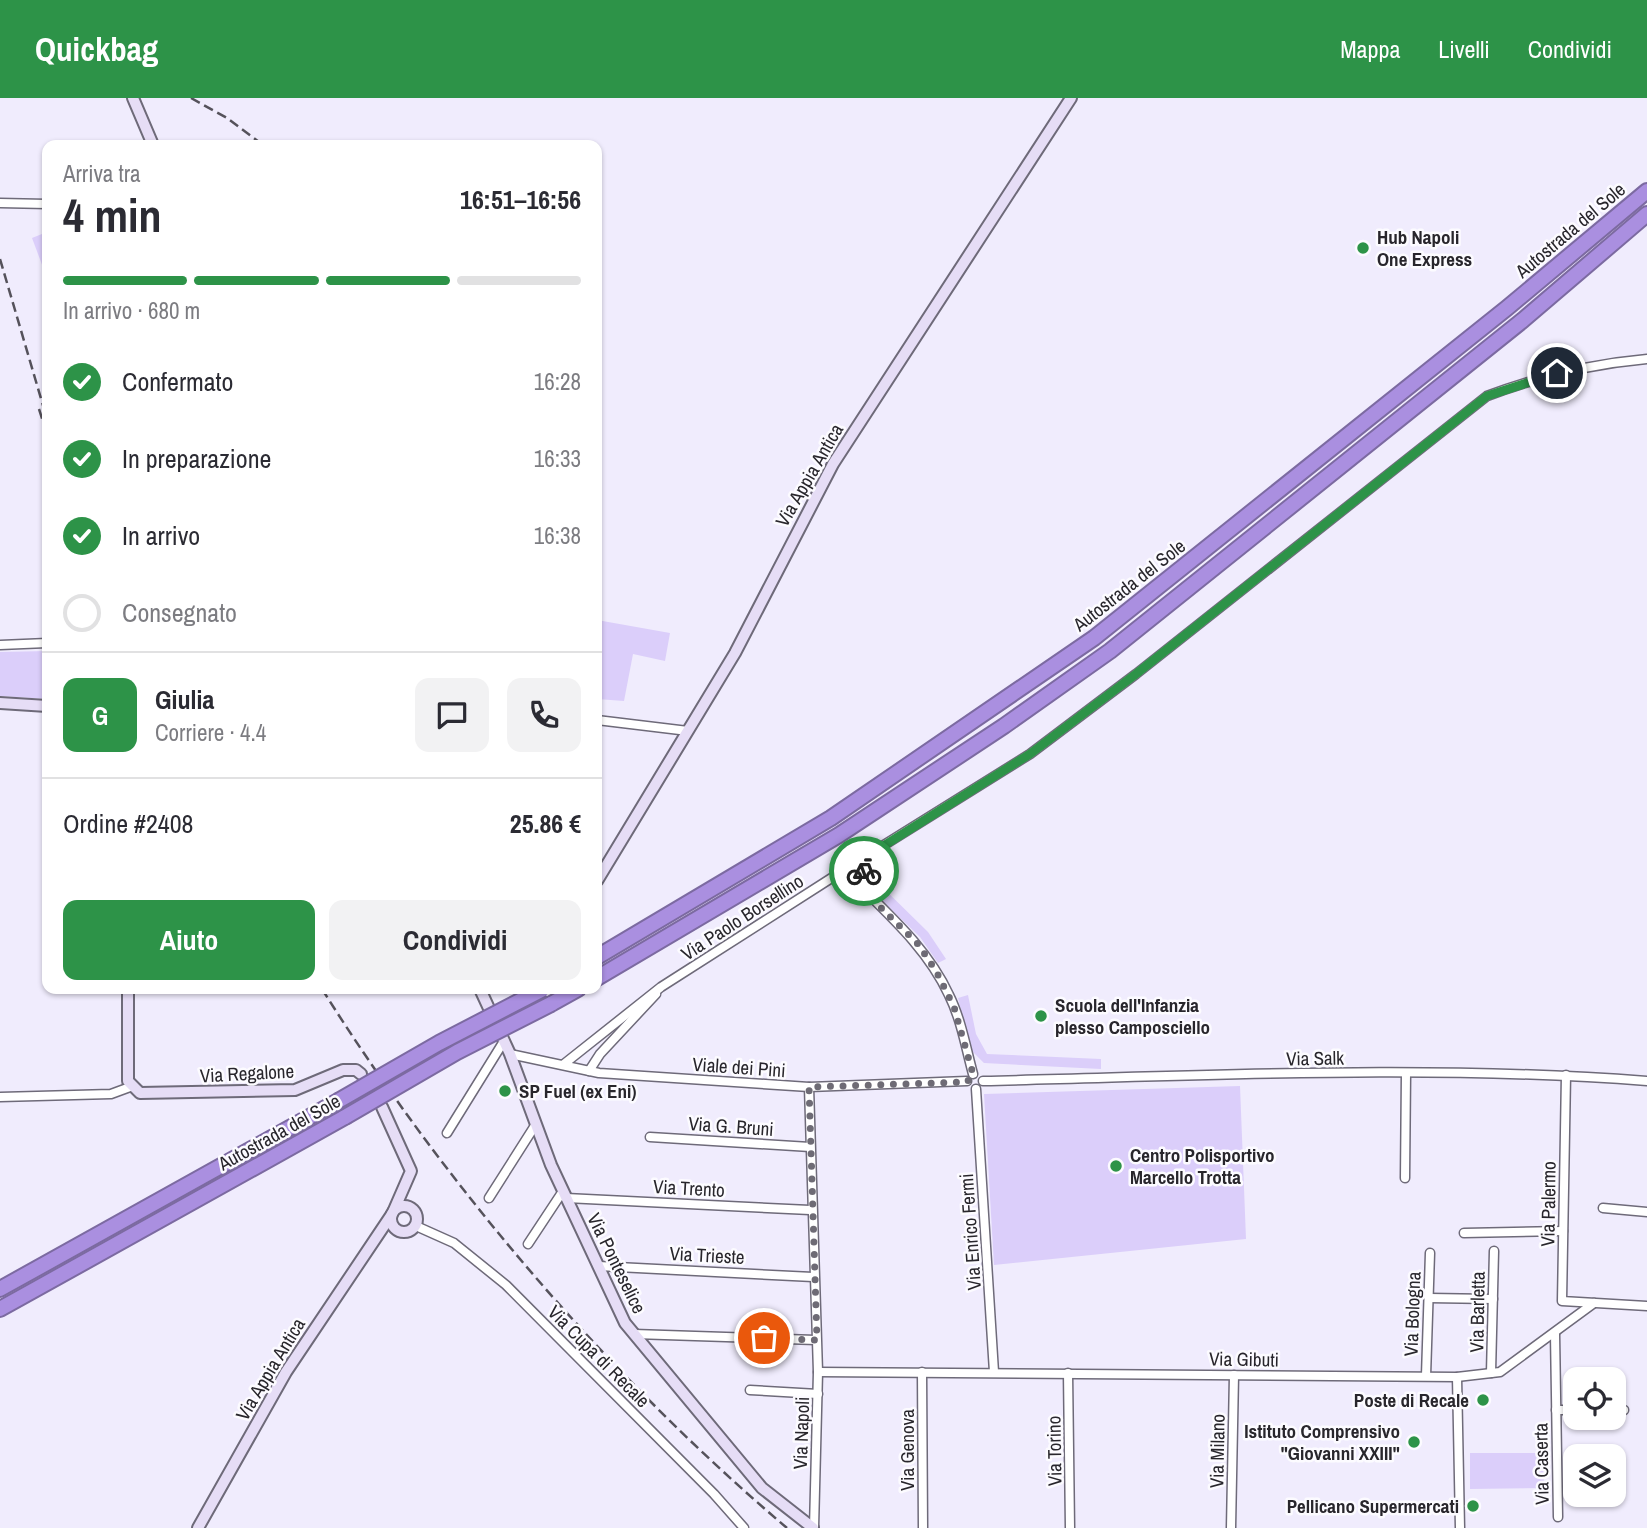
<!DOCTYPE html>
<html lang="it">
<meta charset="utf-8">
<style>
:root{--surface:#fff;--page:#f2f2f3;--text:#2b2b33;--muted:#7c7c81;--line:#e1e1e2;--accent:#2d9348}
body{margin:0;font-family:"Archivo Narrow",sans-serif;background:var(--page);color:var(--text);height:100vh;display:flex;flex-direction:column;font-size:26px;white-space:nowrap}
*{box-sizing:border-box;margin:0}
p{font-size:23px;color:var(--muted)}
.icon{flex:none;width:38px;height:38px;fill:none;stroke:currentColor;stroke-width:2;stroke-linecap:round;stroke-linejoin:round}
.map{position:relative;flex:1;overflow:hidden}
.side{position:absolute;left:42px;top:42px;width:560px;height:854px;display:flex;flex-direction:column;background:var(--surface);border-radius:14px;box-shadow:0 2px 5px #0004}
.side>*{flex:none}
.controls{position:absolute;left:1563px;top:1269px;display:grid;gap:14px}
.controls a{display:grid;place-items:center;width:63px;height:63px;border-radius:14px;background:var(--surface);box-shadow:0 2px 5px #0004;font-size:35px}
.pin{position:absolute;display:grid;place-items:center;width:60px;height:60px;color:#fff;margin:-30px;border:4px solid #fff;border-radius:50%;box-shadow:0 2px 7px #0007}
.courier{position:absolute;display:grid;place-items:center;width:70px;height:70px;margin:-35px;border:5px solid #2d9348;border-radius:50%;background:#fff;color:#222;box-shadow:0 2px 9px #0007}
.head em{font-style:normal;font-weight:700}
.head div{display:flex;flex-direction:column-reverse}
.head{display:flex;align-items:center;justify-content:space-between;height:119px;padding:0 21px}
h1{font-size:46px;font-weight:700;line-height:52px}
.bar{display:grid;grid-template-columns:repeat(4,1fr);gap:10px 7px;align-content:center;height:84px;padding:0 21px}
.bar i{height:9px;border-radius:5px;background:var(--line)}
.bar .on{background:var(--accent)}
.bar p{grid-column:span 4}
.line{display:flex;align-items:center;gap:18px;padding:0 21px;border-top:2px solid var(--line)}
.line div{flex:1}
.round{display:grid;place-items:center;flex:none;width:74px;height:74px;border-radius:14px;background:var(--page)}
ol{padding:0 21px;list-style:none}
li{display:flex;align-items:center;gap:21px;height:77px}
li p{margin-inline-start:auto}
li .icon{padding:7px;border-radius:50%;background:var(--accent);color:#fff;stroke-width:4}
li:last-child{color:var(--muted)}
li i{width:38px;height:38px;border:4px solid var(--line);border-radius:50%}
.primary-button{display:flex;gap:14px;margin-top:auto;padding:14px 21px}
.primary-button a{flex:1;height:80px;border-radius:14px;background:var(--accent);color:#fff;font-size:28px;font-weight:700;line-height:80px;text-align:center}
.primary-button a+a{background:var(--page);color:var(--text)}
header{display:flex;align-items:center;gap:42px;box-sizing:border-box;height:98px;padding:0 35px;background:var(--accent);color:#fff}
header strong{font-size:33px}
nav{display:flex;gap:38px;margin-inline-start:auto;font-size:24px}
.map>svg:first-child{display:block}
.green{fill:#dbcefa}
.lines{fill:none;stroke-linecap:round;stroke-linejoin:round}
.street-casing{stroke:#6e6a79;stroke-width:11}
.secondary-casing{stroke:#6e6a79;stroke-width:14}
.highway-casing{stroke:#7c6aa1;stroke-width:18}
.street{stroke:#fff;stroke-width:8}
.secondary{stroke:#e6ddf6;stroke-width:10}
.highway{stroke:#aa8fe0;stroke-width:14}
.rail{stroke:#55525b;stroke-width:2.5;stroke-dasharray:10 5;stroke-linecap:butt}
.highway-bridge-casing{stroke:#7c6aa1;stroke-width:18;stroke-linecap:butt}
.highway-bridge{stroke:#aa8fe0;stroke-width:14}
.done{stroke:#6e6b75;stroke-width:7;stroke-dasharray:0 12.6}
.route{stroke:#2d9348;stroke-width:9}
.poi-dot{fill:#2d9348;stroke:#fcfbff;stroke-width:2.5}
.labels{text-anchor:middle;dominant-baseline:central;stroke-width:5;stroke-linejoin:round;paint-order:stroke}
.street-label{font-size:19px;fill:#28262c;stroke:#fcfbff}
.poi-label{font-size:19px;font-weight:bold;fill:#28262c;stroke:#fcfbff;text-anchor:start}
</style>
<header>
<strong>Quickbag</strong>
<nav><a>Mappa</a><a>Livelli</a><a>Condividi</a></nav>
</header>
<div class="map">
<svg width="1647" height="1430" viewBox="0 0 1647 1430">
<rect width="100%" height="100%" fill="#f0ecfd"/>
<g class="green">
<path d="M47,134V180L32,140Z"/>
<path d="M597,522L670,535L665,563L633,556L624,603L597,601Z"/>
<path d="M47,553V601L0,598V554Z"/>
<path d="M875,782L928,834L946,861L938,865L920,839L869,790Z"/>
<path d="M968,897L976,936L987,956L1101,961V971L984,965L970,951L958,900Z"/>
<path d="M1240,988L1246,1141L994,1167L984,996Z"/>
<path d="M1470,1355H1543L1544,1390L1470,1391Z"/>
</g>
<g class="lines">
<g class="street-casing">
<g id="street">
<path d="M0,105L47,106"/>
<path d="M0,547L47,545"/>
<path d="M597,622L688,633"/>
<path d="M844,772L1030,656L1136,576L1487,298C1540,278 1591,266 1647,261"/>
<path d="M864,793L862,778L873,757"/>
<path d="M510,956L599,975L809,989L967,983"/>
<path d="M564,966L661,889L844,772C882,811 926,847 949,897C961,921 966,950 973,976"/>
<path d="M589,973L600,956L656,896"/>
<path d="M1566,977L1562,1203L1647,1208"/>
<path d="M983,983C1204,978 1426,966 1647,983"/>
<path d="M809,989L818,1274L814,1430"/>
<path d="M976,991L994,1274"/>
<path d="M0,999L111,996L130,989"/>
<path d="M447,1035L504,943"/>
<path d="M650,1039L810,1049"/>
<path d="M1405,1080L1406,975"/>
<path d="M489,1100L536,1026"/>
<path d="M566,1100L810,1112"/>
<path d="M1603,1110L1647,1114"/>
<path d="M416,1128L454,1145L506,1187L714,1396L744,1430"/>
<path d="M1464,1135L1563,1133"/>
<path d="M528,1146L563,1093"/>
<path d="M598,1168L813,1179"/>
<path d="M1429,1200L1493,1201"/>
<path d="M634,1236L816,1242"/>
<path d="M1555,1236L1558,1419"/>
<path d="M818,1274L1457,1279L1500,1274L1594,1205"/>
<path d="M922,1274L923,1430"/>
<path d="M1068,1275L1070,1430"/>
<path d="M1491,1275L1494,1153"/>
<path d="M1426,1278L1430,1155"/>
<path d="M1457,1279L1460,1430"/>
<path d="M750,1292L818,1296"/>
<path d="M1556,1312H1575"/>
<path d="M1614,1312H1624"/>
<path d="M1231,1430L1234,1277"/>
</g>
</g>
<g class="secondary-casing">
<g id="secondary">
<path d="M133,0L153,47"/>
<path d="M0,605L47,608"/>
<path d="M597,783L735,555L833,366L1071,0"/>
<path d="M128,891V983L140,995L295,992L343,972H356L361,976"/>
<path d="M480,891L510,956L551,1067L625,1225L762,1390L813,1430"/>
<path d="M382,1009L411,1073L394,1112"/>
<circle cx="404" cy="1121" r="13"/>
<path d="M198,1430L286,1274L392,1116"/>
</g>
</g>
<g class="highway-casing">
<g id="highway">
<path d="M597,859L831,720L1094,540L1507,210L1647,93"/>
<path d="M597,880L839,737L1004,628L1110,553L1523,222L1647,116"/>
<path d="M551,906L578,891"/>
<path d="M0,1191L338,1003"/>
<path d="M0,1211L345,1019"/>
</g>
</g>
<use href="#street" class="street"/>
<use href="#secondary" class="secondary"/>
<use href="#highway" class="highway"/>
<g class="rail">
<path d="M191,0L227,20L263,47"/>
<path d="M0,161L47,321"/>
<path d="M39,311L47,336"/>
<path d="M322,891C446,1088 609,1279 787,1430"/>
</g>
<g class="highway-bridge-casing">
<g id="highway-bridge">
<path d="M338,1003L439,945L543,891"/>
<path d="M345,1019L457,954L551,906"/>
</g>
</g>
<use href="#highway-bridge" class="highway-bridge"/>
</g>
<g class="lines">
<path class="done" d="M764,1240L817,1242L809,989L967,984L973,976L954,909L936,873L918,846L864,793V773"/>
<path class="route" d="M864,773L877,752L1030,656L1136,576L1487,298L1557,275"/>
</g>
<g class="poi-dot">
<circle cx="1363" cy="150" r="7"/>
<circle cx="1041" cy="918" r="7"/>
<circle cx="505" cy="993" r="7"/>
<circle cx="1116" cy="1068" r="7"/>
<circle cx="1483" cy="1302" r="7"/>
<circle cx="1414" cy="1344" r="7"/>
<circle cx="1473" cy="1408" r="7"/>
</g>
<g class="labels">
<g class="street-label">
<text transform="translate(1570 132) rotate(-40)">Autostrada del Sole</text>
<text transform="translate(809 377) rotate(-60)">Via Appia Antica</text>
<text transform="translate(1129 487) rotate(-38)">Autostrada del Sole</text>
<text transform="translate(742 819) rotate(-33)">Via Paolo Borsellino</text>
<text transform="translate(1315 960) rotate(-1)">Via Salk</text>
<text transform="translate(739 969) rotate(4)">Viale dei Pini</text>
<text transform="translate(247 975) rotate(-3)">Via Regalone</text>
<text transform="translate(731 1028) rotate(4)">Via G. Bruni</text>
<text transform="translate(279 1034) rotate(-29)">Autostrada del Sole</text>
<text transform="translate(689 1090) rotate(3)">Via Trento</text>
<text transform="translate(1548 1106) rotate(-89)">Via Palermo</text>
<text transform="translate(970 1134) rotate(-94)">Via Enrico Fermi</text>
<text transform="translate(707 1157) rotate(3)">Via Trieste</text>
<text transform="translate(617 1165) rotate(64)">Via Ponteselice</text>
<text transform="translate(1477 1214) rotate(-89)">Via Barletta</text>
<text transform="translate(1412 1216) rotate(-88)">Via Bologna</text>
<text transform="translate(599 1258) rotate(45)">Via Cupa di Recale</text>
<text transform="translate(1244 1261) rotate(1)">Via Gibuti</text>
<text transform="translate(270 1271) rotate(-59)">Via Appia Antica</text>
<text transform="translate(801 1335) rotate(-88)">Via Napoli</text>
<text transform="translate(907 1352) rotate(-90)">Via Genova</text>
<text transform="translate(1054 1353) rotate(-91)">Via Torino</text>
<text transform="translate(1217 1353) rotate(-89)">Via Milano</text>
<text transform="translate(1541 1366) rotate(-91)">Via Caserta</text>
</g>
<g class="poi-label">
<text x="1377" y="139">Hub Napoli<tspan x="1377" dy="22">One Express</tspan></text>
<text x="1055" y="907">Scuola dell'Infanzia<tspan x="1055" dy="22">plesso Camposciello</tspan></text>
<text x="519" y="993">SP Fuel (ex Eni)</text>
<text x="1130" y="1057">Centro Polisportivo<tspan x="1130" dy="22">Marcello Trotta</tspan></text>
<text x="1469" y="1302" text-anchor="end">Poste di Recale</text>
<text x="1400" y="1333" text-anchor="end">Istituto Comprensivo<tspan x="1400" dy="22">"Giovanni XXIII"</tspan></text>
<text x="1459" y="1408" text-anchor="end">Pellicano Supermercati</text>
</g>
</g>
</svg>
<div class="controls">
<a><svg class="icon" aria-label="locate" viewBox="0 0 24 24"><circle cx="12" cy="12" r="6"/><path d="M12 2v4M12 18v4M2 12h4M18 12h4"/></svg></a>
<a><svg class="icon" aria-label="layers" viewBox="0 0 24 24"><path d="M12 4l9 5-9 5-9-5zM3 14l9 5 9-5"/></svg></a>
</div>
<div class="pin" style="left:764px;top:1240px;background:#ea580c"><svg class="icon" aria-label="bag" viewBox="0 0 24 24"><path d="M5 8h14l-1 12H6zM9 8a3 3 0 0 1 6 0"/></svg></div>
<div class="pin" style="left:1557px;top:275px;background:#1f2937"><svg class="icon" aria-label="home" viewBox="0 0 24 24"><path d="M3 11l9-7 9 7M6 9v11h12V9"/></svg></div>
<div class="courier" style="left:864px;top:773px"><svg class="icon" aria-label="bike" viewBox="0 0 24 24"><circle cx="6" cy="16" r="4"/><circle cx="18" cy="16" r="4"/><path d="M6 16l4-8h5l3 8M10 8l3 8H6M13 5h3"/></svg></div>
<section class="side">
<div class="head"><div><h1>4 min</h1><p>Arriva tra</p></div><em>16:51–16:56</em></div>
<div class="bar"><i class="on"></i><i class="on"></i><i class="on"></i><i></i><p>In arrivo · 680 m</p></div>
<ol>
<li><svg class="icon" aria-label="check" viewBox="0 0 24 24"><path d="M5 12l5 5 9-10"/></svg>Confermato<p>16:28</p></li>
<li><svg class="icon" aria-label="check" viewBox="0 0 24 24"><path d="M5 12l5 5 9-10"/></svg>In preparazione<p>16:33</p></li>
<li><svg class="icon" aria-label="check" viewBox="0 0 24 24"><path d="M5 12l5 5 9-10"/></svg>In arrivo<p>16:38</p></li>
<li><i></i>Consegnato</li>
</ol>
<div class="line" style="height:126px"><b class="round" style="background:var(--accent);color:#fff">G</b><div><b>Giulia</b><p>Corriere · 4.4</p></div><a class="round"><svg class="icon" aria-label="chat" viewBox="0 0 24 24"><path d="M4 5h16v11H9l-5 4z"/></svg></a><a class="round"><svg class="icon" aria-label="phone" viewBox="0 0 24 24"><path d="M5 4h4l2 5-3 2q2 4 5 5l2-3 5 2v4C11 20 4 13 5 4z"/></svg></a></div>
<div class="line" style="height:91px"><div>Ordine #2408</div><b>25.86 €</b></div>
<div class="primary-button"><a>Aiuto</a><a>Condividi</a></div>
</section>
</div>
